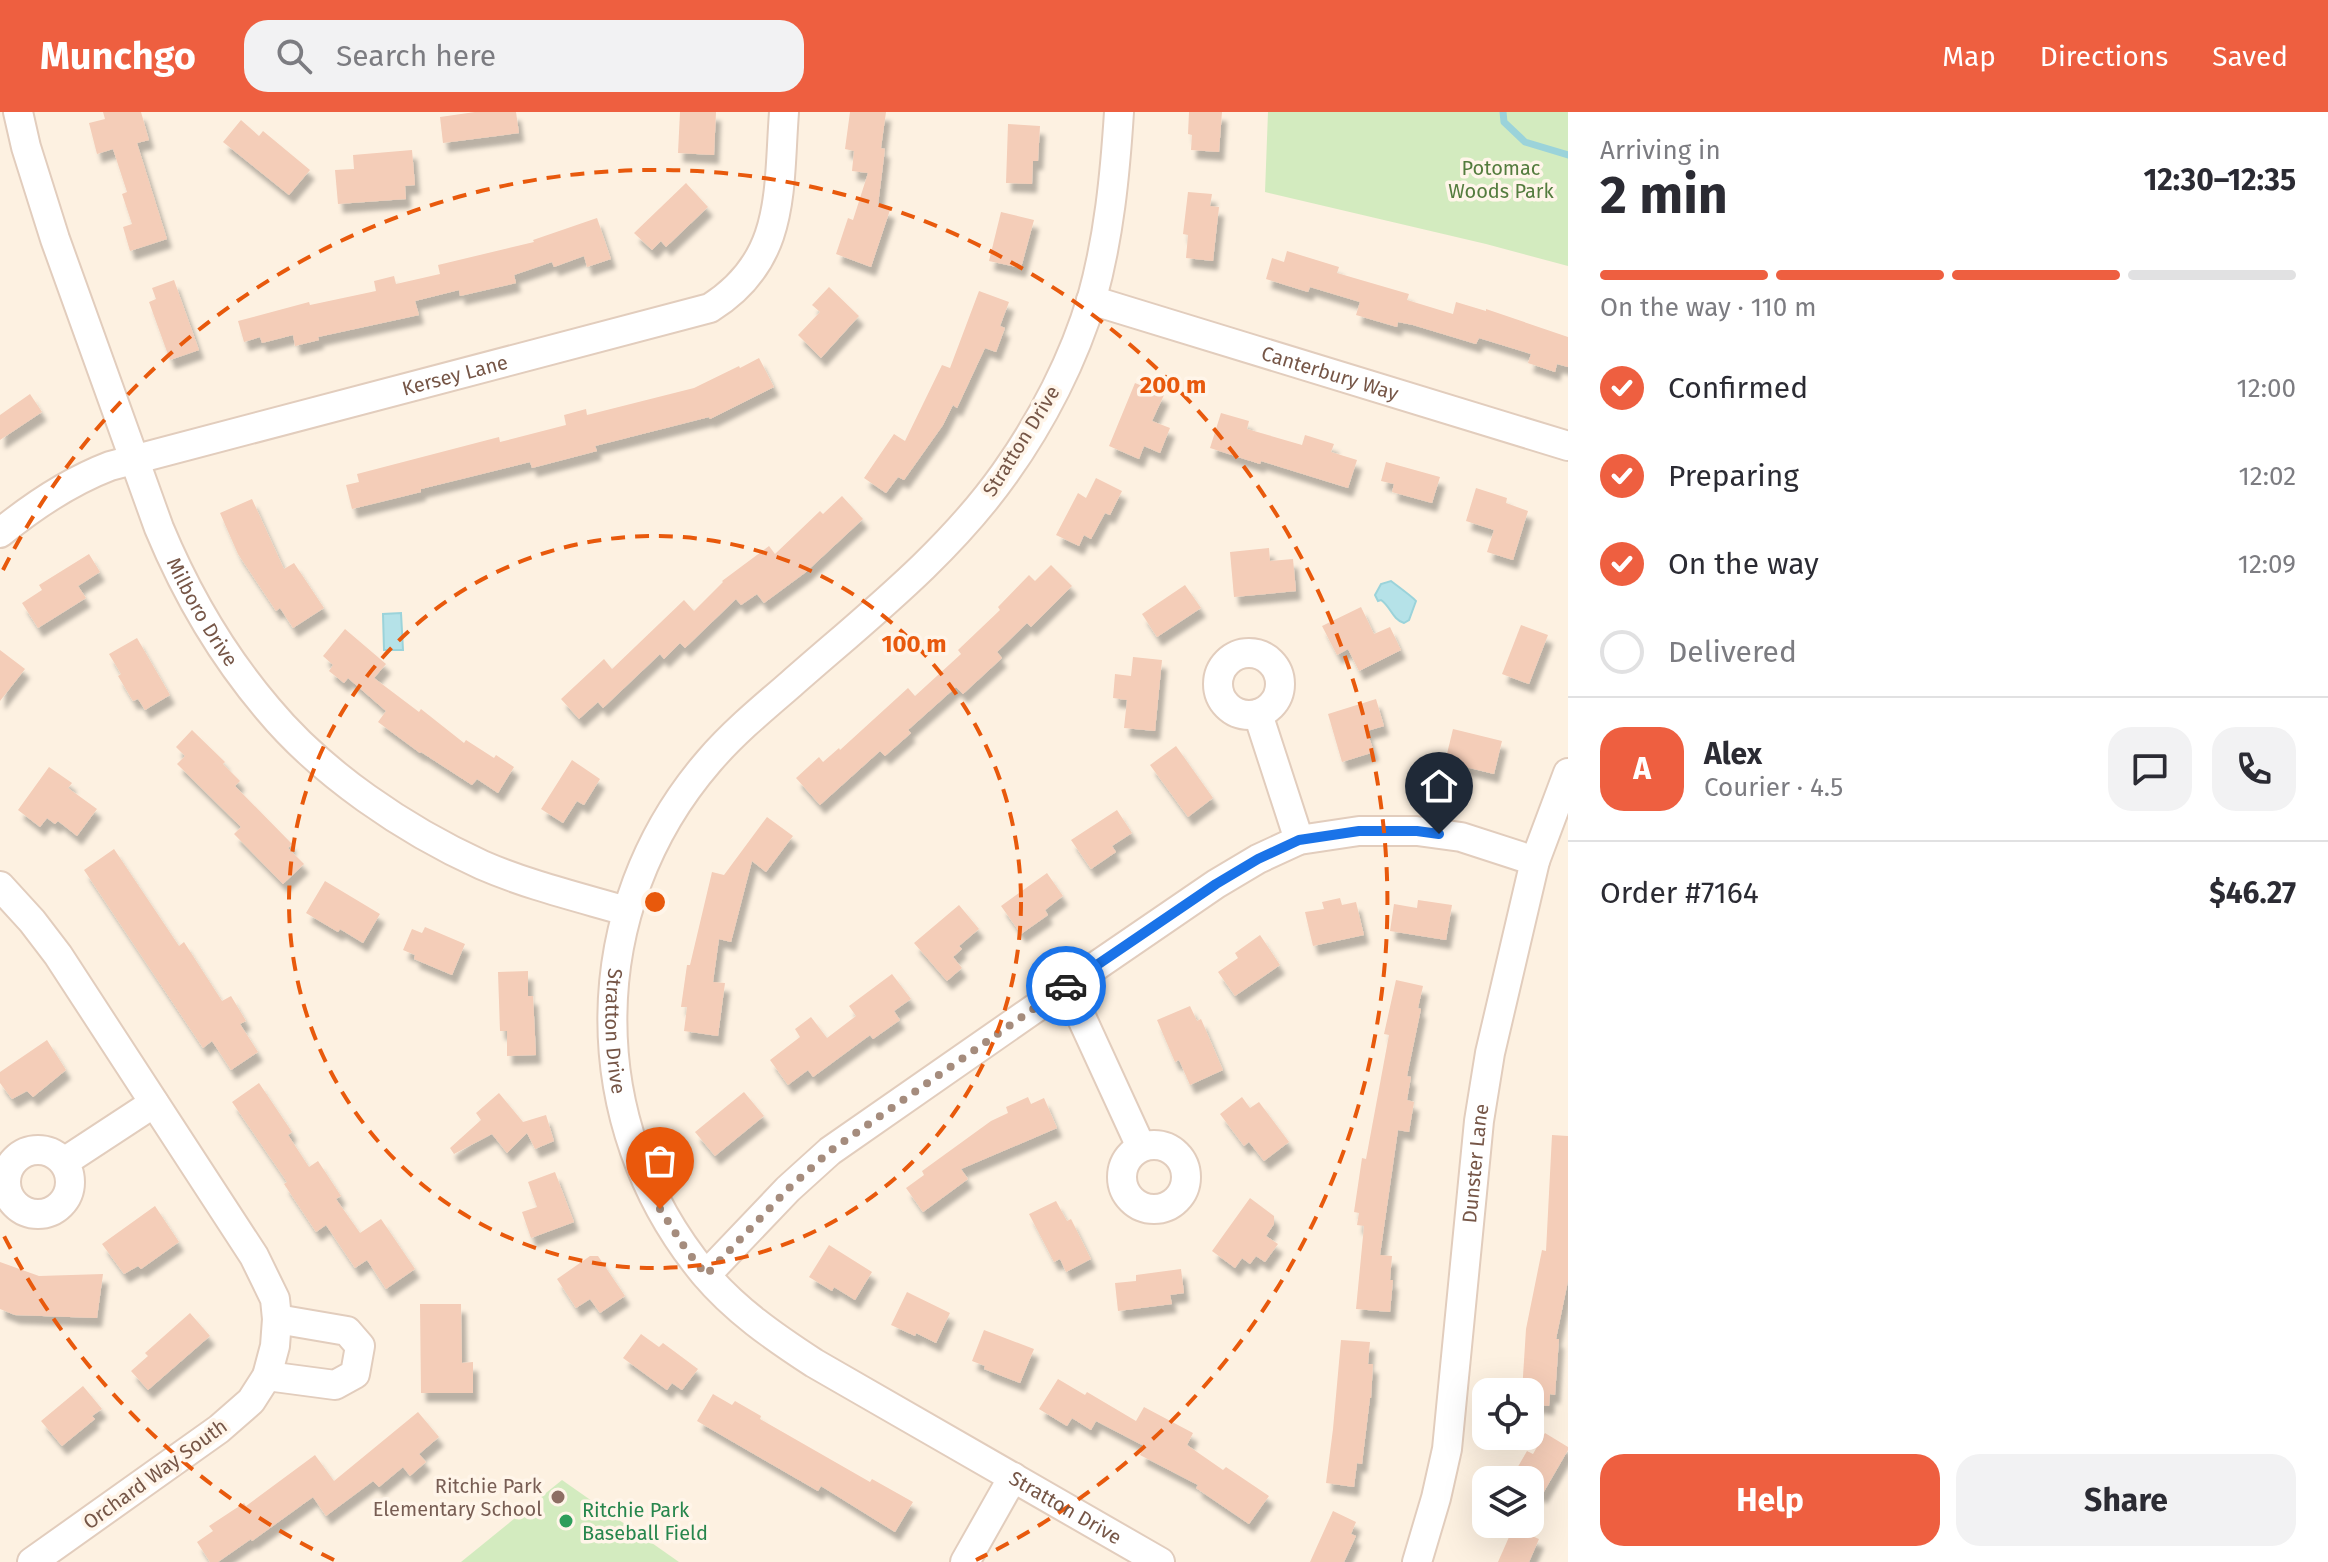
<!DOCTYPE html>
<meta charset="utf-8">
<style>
:root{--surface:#fff;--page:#f2f2f3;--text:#2b2b33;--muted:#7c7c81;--line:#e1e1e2;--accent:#ee5f40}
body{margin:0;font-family:"Fira Sans",sans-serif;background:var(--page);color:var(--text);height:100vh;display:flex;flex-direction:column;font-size:30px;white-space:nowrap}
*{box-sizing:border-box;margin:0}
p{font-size:26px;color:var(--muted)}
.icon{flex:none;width:44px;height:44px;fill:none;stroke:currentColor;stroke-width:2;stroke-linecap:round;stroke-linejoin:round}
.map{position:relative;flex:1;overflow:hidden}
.panel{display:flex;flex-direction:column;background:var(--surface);width:760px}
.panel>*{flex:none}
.controls{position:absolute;left:1472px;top:1266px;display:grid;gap:16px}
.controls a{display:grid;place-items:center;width:72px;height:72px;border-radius:16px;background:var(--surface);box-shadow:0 8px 32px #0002;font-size:40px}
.pin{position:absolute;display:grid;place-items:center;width:68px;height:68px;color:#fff;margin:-82px -34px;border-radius:50% 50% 50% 0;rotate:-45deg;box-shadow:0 0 8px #0007}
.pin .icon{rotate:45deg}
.courier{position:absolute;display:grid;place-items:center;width:80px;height:80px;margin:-40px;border:6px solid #1a73e8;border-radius:50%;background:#fff;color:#222;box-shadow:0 2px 10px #0007}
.headline em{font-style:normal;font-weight:700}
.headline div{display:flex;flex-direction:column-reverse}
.headline{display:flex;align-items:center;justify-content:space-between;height:136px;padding:0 32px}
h1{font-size:52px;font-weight:700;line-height:60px}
.bar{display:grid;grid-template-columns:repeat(4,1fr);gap:12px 8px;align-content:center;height:96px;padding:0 32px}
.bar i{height:10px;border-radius:6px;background:var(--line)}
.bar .selected{background:var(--accent)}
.bar p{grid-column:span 4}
.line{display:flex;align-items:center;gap:20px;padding:0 32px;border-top:2px solid var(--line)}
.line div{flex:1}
.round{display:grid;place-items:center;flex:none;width:84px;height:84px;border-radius:24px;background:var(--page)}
ol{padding:0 32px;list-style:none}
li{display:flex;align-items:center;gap:24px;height:88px}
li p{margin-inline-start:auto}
li .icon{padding:8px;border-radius:50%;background:var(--accent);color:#fff;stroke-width:4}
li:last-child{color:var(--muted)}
li i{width:44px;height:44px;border:4px solid var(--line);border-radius:50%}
.button{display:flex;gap:16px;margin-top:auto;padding:16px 32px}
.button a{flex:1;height:92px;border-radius:24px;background:var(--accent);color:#fff;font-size:32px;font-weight:700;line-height:92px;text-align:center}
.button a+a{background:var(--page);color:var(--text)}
header{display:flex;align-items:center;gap:48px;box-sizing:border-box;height:112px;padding:0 40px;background:var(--accent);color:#fff}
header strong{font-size:38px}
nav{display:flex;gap:44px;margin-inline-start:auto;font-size:28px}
.search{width:560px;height:72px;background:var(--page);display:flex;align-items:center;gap:20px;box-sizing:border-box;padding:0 28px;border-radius:24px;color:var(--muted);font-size:30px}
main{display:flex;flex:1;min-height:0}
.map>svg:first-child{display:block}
.green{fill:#d3ebbf}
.water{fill:#b5e2e8;stroke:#9bd3da;stroke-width:2}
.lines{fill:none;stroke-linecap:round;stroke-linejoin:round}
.stream{stroke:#9bd3da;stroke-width:7}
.building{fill:#f4cdb8;filter:url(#shadow)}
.minor-casing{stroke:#e2cdbd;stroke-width:32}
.minor{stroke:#fff;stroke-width:28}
.done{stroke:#a58c7d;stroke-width:8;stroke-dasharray:0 14.4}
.route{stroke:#1a73e8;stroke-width:10}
.ring{fill:none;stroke:#e8590c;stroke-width:4;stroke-dasharray:14 10}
.education-dot{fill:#8d6e63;stroke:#fff5e9;stroke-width:3}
.leisure-dot{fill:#2e9e5b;stroke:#fff5e9;stroke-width:3}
.labels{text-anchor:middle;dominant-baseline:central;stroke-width:7;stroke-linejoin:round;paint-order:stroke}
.park-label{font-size:20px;fill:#547c3e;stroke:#fff5e9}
.street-label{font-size:20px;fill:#765647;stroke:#fff5e9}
.education-label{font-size:20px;fill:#785e54;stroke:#fff5e9;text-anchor:end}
.leisure-label{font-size:20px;fill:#27864d;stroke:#fff5e9;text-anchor:start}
.centre{fill:#e8590c;stroke:#fff5e9;stroke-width:4}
.ring-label{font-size:24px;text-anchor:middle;font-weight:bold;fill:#e8590c;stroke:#fff5e9;stroke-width:7;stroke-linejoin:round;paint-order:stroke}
</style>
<header>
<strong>Munchgo</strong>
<div class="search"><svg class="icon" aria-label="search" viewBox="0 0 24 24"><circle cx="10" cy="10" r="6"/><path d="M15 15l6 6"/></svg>Search here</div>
<nav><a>Map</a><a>Directions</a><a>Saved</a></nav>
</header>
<main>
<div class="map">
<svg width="1568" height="1450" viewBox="0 0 1568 1450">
<defs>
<filter id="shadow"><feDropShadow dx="5" dy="9" stdDeviation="2" flood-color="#0004"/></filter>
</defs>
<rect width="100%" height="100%" fill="#fdf1e1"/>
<g class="green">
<path d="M1268,0H1568V154L1486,132L1265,80Z"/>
<path d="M562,1368L679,1450H461Z"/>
</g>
<g class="water">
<path d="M1391,469C1395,472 1414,486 1416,489L1409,508L1404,511C1392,507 1391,495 1381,488L1378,489L1375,483L1381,472Z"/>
<path d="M401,501L403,538H384L383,502Z"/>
</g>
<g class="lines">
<path class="stream" d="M1503,0L1504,10L1525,30L1568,43"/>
</g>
<g class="building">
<path d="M103,0H141L149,28L137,31L167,127L130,139L123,115L132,112L122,82L127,80L113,37L97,42L89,11L105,7Z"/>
<path d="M475,0H516L519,21L443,31L440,5Z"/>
<path d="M680,0H716L714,43L678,41Z"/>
<path d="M850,0H886L881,36L885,37L878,93L890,98L871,155L836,142L848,106L853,108L868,61L852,59L854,39L845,37Z"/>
<path d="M1189,0H1222L1219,40L1191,38L1192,23L1188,22Z"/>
<path d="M241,8L259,24L263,19L310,58L289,83L223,30Z"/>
<path d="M1008,12L1040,14L1038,49H1033L1032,72L1006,71Z"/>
<path d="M412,38L415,73L405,74L406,87L338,92L335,58L354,57L353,43Z"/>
<path d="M686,71L708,95L666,135L661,129L652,138L634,121Z"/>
<path d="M1188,80L1212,82L1210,94L1219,95L1213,149L1186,146L1188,123L1183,122Z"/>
<path d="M1001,100L1034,108L1021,156L989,149Z"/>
<path d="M597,106L611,147L587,155L584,144L554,155L552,150L514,163L516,171L460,184L459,178L415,189L419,203L318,225L319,228L295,234L293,223L262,231L260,225L244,230L238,209L309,190L310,193L376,179L374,169L394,164L396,172L440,162L438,153L534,130L533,128Z"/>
<path d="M1287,139L1339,155L1337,161L1409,182L1407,188L1453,202L1456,190L1486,199V197L1568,225V255L1557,252L1555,260L1528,251L1531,242L1479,226L1476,232L1413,213L1398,210L1397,215L1356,203L1360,190L1310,175L1308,180L1266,167L1272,146L1284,150Z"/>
<path d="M174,168L199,238L170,248L149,190L156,187L152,176Z"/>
<path d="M829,175L859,204L821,246L798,223L820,200L812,193Z"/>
<path d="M979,179L1009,190L1000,214L1005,216L996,240L985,236L957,296L953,293L943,313L904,368L898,365L886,381L864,366L894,322L905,329L942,253L950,256Z"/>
<path d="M759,246L774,275L710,307L709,305L595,334L597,339L532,356L530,350L421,377V380L352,397L346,373L359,370L357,362L499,325L500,330L566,313L564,303L586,297L587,303L694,276L739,254L740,256Z"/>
<path d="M1135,271L1164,283L1152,309L1170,316L1160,341L1144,334L1139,347L1109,334Z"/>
<path d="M30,282L42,300L0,328V303Z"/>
<path d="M1221,301L1249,309L1247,317L1302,333L1305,323L1334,332L1331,340L1357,348L1348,376L1261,349L1260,352L1210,336Z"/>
<path d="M1386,350L1440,365L1432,391L1392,380L1394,372L1381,369Z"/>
<path d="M1096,366L1122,379L1110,403L1105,401L1091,427L1084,423L1079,434L1056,423L1078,381L1086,386Z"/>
<path d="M1476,376L1507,386L1506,391L1528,399L1513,448L1487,440L1494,418L1466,409Z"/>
<path d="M842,384L863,407L806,460L764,491L757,482L741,493L736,487L685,536L680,531L664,547L660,542L603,596L598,590L579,607L561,587L604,547L612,557L684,488L694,499L723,470L722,469L769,434L775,442L820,399L823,402Z"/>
<path d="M252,387L284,457L294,451L324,496L293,516L280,496L276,499L238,442L220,401Z"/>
<path d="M1269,436L1270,449L1293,447L1296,479L1234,485L1230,440Z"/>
<path d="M89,442L100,460L78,474L86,486L38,516L22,491L42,478L39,473Z"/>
<path d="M1051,453L1072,474L1031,515L1027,511L997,540L1002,546L963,582L956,575L908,618L911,621L885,644L880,639L820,693L796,666L819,645L823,650L839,636L840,638L908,576L915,584L961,542L958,538L1000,498L998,495L1029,463L1035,469Z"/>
<path d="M1185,473L1201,496L1157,525L1142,502Z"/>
<path d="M1361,495L1374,522L1390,515L1401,538L1359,559L1348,537L1337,543L1322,514Z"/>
<path d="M1521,513L1548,523L1529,572L1502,562Z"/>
<path d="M345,517L386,552L374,566L419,600L421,597L464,631L466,628L494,646L496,643L514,655L498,681L477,667L472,673L421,640L420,641L378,610L386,599L348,566L344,571L329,559L333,553L323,544Z"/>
<path d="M137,526L170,583L145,598L138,587L133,589L118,564L121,562L109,542Z"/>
<path d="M0,538L25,557L0,589Z"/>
<path d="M1133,545L1162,548L1155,619L1124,616L1127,588L1113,586L1115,562L1131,564Z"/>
<path d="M1376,587L1384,614L1367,619L1374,640L1342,650L1328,602Z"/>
<path d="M1453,617L1502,629L1494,662L1445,650Z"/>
<path d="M192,618L225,650L223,652L240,669L235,674L292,732L288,736L304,752L283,772L234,722L241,715L177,652L185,644L176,635Z"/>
<path d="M1176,634L1213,686L1188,705L1150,653Z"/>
<path d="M572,648L600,667L584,693L577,689L563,711L541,697Z"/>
<path d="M49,655L72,671L68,676L97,697L77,724L58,709L55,712L47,706L40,715L18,698Z"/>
<path d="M1117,698L1132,721L1112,734L1116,740L1091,757L1071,728Z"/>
<path d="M767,705L793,724L766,760L752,749L731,830L719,827L713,870L725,871L718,924L684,919L687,895H681L687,853H690L712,760L724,763Z"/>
<path d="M114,737L179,834L184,830L222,889L231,884L246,909L240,912L258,940L231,958L212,929L203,936L84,758Z"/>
<path d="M1047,761L1063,784L1045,798L1048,803L1021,822L1001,794Z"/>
<path d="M325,769L380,802L363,831L340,817L338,820L306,801Z"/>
<path d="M1340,786L1342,793L1356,790L1364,823L1313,834L1305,800L1324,797L1322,790Z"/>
<path d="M1418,788L1452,793L1446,828L1390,819L1394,792L1417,796Z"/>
<path d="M959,793L979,817L959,834L962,837L953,845L962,856L947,869L914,831Z"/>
<path d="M425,815L465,832L452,863L414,847L415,843L403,838L412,817L422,821Z"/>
<path d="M1260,823L1280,853L1235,884L1218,860L1238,846L1235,841Z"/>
<path d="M528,859V884H533L536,943L507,944V919H500L498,860Z"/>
<path d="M892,862L911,887L894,899L900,908L873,927L870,923L813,965L808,958L788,973L770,948L800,925L795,917L811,905L827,926L856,904L849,894Z"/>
<path d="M1396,868L1423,874L1418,896L1421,897L1407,964L1411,965L1407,988L1414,990L1409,1020L1398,1018L1380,1143L1392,1144L1390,1168H1393L1390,1200L1356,1197L1364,1114L1357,1113L1359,1101L1354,1100L1362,1046L1366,1047L1389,923L1384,922Z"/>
<path d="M1190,894L1197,909L1201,907L1223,958L1190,973L1179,948L1175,950L1157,908Z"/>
<path d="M47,928L66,958L33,985L27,979L12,987L0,971V960Z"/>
<path d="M259,971L292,1020L288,1023L309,1055L318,1049L341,1084L336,1087L360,1121L381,1107L415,1157L386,1177L367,1148L355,1156L326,1113L316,1120L284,1072L287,1070L232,990Z"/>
<path d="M744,980L764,1004L715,1044L695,1020Z"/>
<path d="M499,981L523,1010L546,1003L554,1029L535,1037L527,1021L507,1041L492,1022L454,1042L450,1036L481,1008L476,1001Z"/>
<path d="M1028,985L1031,992L1044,986L1057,1016L961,1057L968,1067L923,1100L906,1076L924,1063L922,1059L991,1009L1008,1001L1006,995Z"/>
<path d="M1242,985L1250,996L1259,990L1289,1030L1264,1049L1249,1030L1244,1034L1220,1002Z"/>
<path d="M1552,1023L1568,1024V1169L1556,1227H1559L1555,1283L1550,1282L1549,1294L1530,1292V1280H1522L1526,1217L1542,1138L1546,1139Z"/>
<path d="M555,1060L574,1110L531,1126L522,1100L537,1095L528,1070Z"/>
<path d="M1250,1086L1274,1104V1112L1266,1124L1278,1132L1265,1150L1256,1144L1250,1152L1242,1146L1235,1156L1212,1139Z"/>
<path d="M1056,1089L1067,1109L1071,1107L1091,1147L1066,1160L1060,1147L1054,1150L1029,1102Z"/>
<path d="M155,1094L179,1130L141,1157L138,1154L124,1162L102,1132Z"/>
<path d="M829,1133L872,1160L855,1188L834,1175L832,1179L809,1165Z"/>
<path d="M590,1144H598L625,1184L600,1201L590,1187L576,1196L557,1167Z"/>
<path d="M0,1150L39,1164L103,1162L97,1206L15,1203L0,1197Z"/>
<path d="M1181,1157L1184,1181L1170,1183L1172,1192L1118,1199L1115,1171L1136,1169V1163Z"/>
<path d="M907,1180L950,1201L936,1231L916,1221L915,1224L891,1213Z"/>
<path d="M420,1192H461L462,1251L473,1250V1281H421Z"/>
<path d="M190,1201L210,1224L148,1278L131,1259L148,1244L145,1241Z"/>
<path d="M984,1218L1034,1237L1020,1271L984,1257L985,1254L972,1249Z"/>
<path d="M641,1222L659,1235L663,1231L698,1257L682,1278L672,1271L667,1278L623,1246Z"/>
<path d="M1341,1228L1370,1230L1368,1252H1373L1371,1286H1370L1362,1352L1357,1351L1354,1375L1326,1371L1333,1317Z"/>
<path d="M1058,1267L1085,1283L1087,1280L1136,1309L1144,1295L1193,1321L1187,1333L1223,1358L1226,1355L1269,1384L1249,1412L1196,1376L1198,1373L1140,1343L1144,1334L1096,1309L1091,1318L1072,1306L1067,1314L1039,1297Z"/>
<path d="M83,1274L102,1297L92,1304L95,1307L62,1334L41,1309Z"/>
<path d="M713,1282L732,1293L735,1289L761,1304L760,1307L870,1370L872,1367L913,1390L895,1420L821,1374L818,1379L697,1309Z"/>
<path d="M418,1300L439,1325L419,1342L426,1350L410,1364L403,1355L379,1375L373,1369L326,1404L313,1385L252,1429L251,1427L218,1450H210L197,1430L213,1419L209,1414L244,1391L246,1394L315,1343L334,1369Z"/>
<path d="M1545,1321L1568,1335V1338L1542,1383L1530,1375V1368H1518L1512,1365L1527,1339L1533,1342Z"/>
<path d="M1333,1399L1356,1410L1351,1422L1356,1424L1344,1450H1310Z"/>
<path d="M1513,1416L1539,1427L1529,1450H1498Z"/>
</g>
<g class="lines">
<g class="minor-casing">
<g id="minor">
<path id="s1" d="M18,0L26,35L55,127L159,416C186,481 222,543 268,597C322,662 405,718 482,753C528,773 578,785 626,799"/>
<path id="s2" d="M1119,0C1115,63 1109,125 1092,186C1074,247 1042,309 1005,361C947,443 866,506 791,572C763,596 733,621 709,649C582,796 580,1011 704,1161C735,1198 774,1225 814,1251L1160,1450"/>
<path id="s3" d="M1091,188L1568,334"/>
<path id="s4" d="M0,421C33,394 71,369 110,354L710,196C786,148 778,80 784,0"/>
<circle cx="1249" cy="572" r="31"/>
<path d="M1258,602L1299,728"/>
<path d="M0,774L32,809L58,843L254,1144L275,1187L277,1207L275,1234L267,1264L251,1289L219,1317L32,1450"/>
<path d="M1067,874L1141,1035"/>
<circle cx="1154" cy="1065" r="32"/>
<circle cx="38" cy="1070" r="32"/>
<path d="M64,1050L154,991"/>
<path d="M706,1163L788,1077L830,1039L1067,874L1216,772L1258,747L1299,728L1359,719H1417L1461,725L1535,749"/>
<path d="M267,1264L335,1273L355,1262L360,1234L347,1219L277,1207"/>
<path d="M965,1450L1013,1365"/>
<path id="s5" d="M1417,1450L1436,1386L1447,1337L1479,1009L1490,941L1535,749L1568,661"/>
</g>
</g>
<use href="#minor" class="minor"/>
</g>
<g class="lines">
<path class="done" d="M660,1097L685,1136L706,1163L788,1077L830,1039L1066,874"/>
<path class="route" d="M1066,874L1216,772L1258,747L1299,728L1359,719H1417L1439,722"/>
</g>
<g class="ring">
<circle cx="655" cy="790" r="366"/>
<path d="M334 1448A732 732 0 0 1 3 1122M3 458A732 732 0 1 1 976 1448"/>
</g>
<circle class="education-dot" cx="558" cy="1385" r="8"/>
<circle class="leisure-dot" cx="566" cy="1409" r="8"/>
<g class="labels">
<g class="park-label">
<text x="1501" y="56">Potomac<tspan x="1501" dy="23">Woods Park</tspan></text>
</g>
<g class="street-label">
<text stroke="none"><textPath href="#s3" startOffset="250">Canterbury Way</textPath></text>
<text stroke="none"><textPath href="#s4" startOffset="486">Kersey Lane</textPath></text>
<text transform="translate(1021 329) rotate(-58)">Stratton Drive</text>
<text stroke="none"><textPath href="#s1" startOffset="534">Milboro Drive</textPath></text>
<text stroke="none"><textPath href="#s2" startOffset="1092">Stratton Drive</textPath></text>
<text stroke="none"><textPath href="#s5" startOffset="404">Dunster Lane</textPath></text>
<text transform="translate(155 1362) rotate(-36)">Orchard Way South</text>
<text stroke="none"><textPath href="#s2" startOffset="1788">Stratton Drive</textPath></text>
</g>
<g class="education-label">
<text x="542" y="1374">Ritchie Park<tspan x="542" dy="23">Elementary School</tspan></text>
</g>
<g class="leisure-label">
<text x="582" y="1398">Ritchie Park<tspan x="582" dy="23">Baseball Field</tspan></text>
</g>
</g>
<circle cx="655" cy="790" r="12" class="centre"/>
<g class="ring-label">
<text x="1173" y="281">200 m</text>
<text x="914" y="540">100 m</text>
</g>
</svg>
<div class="controls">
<a><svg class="icon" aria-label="locate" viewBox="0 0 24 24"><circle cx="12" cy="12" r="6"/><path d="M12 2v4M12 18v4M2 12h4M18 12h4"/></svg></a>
<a><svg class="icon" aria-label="layers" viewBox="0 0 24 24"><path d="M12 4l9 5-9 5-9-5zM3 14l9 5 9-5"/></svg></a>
</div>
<div class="pin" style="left:660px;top:1097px;background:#ea580c"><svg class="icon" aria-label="bag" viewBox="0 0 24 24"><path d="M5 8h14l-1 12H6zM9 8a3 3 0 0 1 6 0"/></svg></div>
<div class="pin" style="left:1439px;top:722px;background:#1f2937"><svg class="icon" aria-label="home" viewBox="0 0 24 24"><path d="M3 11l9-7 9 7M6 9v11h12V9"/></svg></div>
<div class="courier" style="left:1066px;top:874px"><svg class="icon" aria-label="car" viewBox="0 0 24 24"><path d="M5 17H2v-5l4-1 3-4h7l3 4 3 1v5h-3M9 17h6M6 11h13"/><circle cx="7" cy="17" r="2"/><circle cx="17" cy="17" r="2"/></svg></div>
</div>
<section class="panel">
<div class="headline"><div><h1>2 min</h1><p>Arriving in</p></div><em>12:30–12:35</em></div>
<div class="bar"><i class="selected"></i><i class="selected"></i><i class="selected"></i><i></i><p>On the way · 110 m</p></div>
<ol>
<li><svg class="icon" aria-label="check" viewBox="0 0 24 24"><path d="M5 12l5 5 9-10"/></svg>Confirmed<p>12:00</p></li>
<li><svg class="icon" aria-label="check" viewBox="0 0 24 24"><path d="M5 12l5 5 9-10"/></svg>Preparing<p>12:02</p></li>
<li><svg class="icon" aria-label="check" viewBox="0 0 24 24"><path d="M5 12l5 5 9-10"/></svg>On the way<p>12:09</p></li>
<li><i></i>Delivered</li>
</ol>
<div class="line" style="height:144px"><b class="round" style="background:var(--accent);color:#fff">A</b><div><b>Alex</b><p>Courier · 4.5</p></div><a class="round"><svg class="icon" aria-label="chat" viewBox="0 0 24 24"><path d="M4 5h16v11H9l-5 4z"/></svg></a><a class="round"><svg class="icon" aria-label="phone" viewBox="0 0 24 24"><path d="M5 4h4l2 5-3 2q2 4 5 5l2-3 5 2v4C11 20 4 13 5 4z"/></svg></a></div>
<div class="line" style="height:104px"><div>Order #7164</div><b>$46.27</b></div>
<div class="button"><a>Help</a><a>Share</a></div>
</section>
</main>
